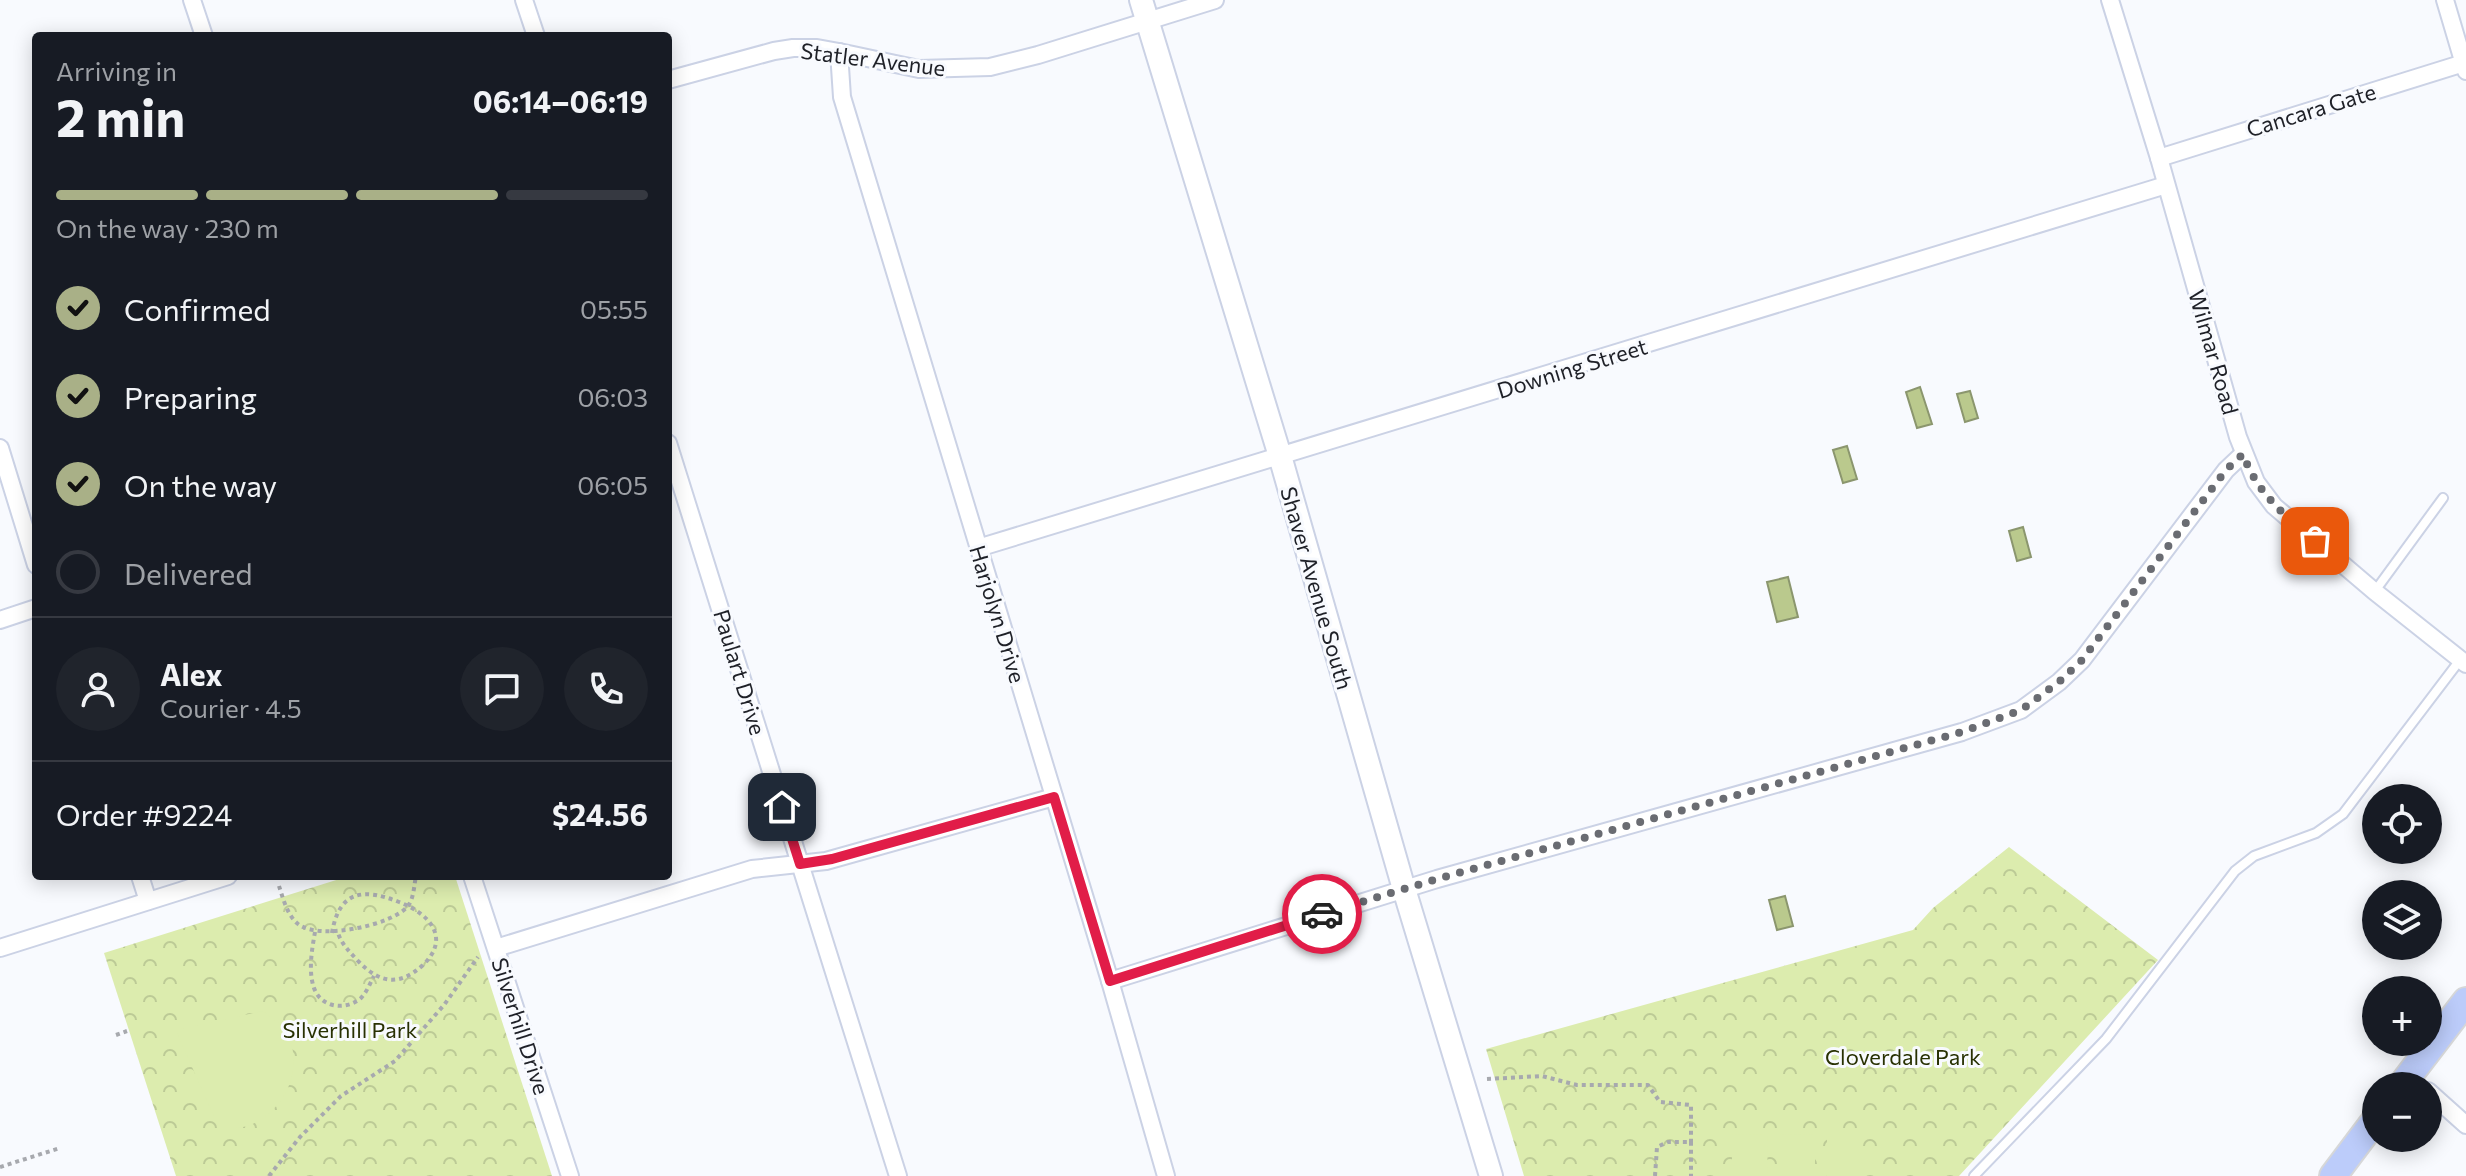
<!DOCTYPE html>
<meta charset="utf-8">
<style>
:root{--surface:#171b24;--page:#20242c;--text:#f1f3f6;--muted:#9ea1a6;--line:#363941;--accent:#a9b087}
body{margin:0;font-family:Commissioner,sans-serif;background:var(--page);color:var(--text);height:100vh;display:flex;flex-direction:column;font-size:30px;white-space:nowrap}
*{box-sizing:border-box;margin:0}
p{font-size:26px;color:var(--muted)}
.icon{flex:none;width:44px;height:44px;fill:none;stroke:currentColor;stroke-width:2;stroke-linecap:round;stroke-linejoin:round}
.map{position:relative;flex:1;overflow:hidden}
.sheet{position:absolute;left:32px;top:32px;width:640px;height:848px;display:flex;flex-direction:column;background:var(--surface);border-radius:8px;box-shadow:0 4px 20px #0003}
.sheet>*{flex:none}
.tools{position:absolute;left:2362px;top:784px;display:grid;gap:16px}
.tools a{display:grid;place-items:center;width:80px;height:80px;border-radius:50%;background:var(--surface);box-shadow:0 4px 20px #0003;font-size:40px}
.pin{position:absolute;display:grid;place-items:center;width:68px;height:68px;color:#fff;margin:-34px;border-radius:16px;box-shadow:0 4px 12px #0006}
.courier{position:absolute;display:grid;place-items:center;width:80px;height:80px;margin:-40px;border:6px solid #e11d48;border-radius:50%;background:#fff;color:#222;box-shadow:0 2px 10px #0007}
.overview em{font-style:normal;font-weight:700}
.overview div{display:flex;flex-direction:column-reverse}
.overview{display:flex;align-items:center;justify-content:space-between;height:136px;padding:0 24px}
h1{font-size:52px;font-weight:700;line-height:60px}
.bar{display:grid;grid-template-columns:repeat(4,1fr);gap:12px 8px;align-content:center;height:96px;padding:0 24px}
.bar i{height:10px;border-radius:6px;background:var(--line)}
.bar .current{background:var(--accent)}
.bar p{grid-column:span 4}
.line{display:flex;align-items:center;gap:20px;padding:0 24px;border-top:2px solid var(--line)}
.line div{flex:1}
.round{display:grid;place-items:center;flex:none;width:84px;height:84px;border-radius:42px;background:var(--page)}
ol{padding:0 24px;list-style:none}
li{display:flex;align-items:center;gap:24px;height:88px}
li p{margin-inline-start:auto}
li .icon{padding:8px;border-radius:50%;background:var(--accent);color:#111;stroke-width:4}
li:last-child{color:var(--muted)}
li i{width:44px;height:44px;border:4px solid var(--line);border-radius:50%}
.map>svg:first-child{display:block}
.park{fill:url(#park-crowns)}
.garden{fill:#dcecae}
.water{fill:#bac98d;stroke:#8b966e;stroke-width:2}
.lines{fill:none;stroke-linecap:round;stroke-linejoin:round}
.service-casing{stroke:#cbd2e5;stroke-width:12}
.minor-casing{stroke:#cbd2e5;stroke-width:20}
.tertiary-casing{stroke:#cbd2e5;stroke-width:26}
.primary-casing{stroke:#d6d7d8;stroke-width:30}
.path{stroke:#a7a9ae;stroke-width:4;stroke-dasharray:4 4;stroke-linecap:butt}
.service{stroke:#fff;stroke-width:8}
.minor{stroke:#fff;stroke-width:16}
.tertiary{stroke:#fff;stroke-width:22}
.primary{stroke:#bcccfa;stroke-width:26}
.done{stroke:#6a6c72;stroke-width:8;stroke-dasharray:0 14.4}
.route{stroke:#e11d48;stroke-width:10}
.labels{text-anchor:middle;dominant-baseline:central;stroke-width:6;stroke-linejoin:round;paint-order:stroke}
.street-label{font-size:22px;fill:#1e2027;stroke:#f8fafe}
.park-label{font-size:22px;fill:#283102;stroke:#f8fafe}
</style>
<div class="map">
<svg width="2466" height="1176" viewBox="0 0 2466 1176">
<defs>
<pattern id="park-crowns" width="20" height="18" patternUnits="userSpaceOnUse" patternTransform="scale(2)"><rect width="20" height="18" fill="#dcecae"/><path d="M2 6a3 3 0 1 1 6 0M12 15a3 3 0 1 1 6 0" fill="none" stroke="#bcca96"/></pattern>
</defs>
<rect width="100%" height="100%" fill="#f8fafe"/>
<g class="park">
<path d="M2009,847L2158,960L1959,1176H1524L1486,1049L1913,930L1933,908Z"/>
<path d="M349,876H455L552,1176H176L104,953Z"/>
</g>
<g class="garden">
<path d="M263,1011C270,1017 282,1024 286,1032C306,1067 285,1111 250,1125C241,1129 228,1128 219,1128L177,1033L179,1029Z"/>
<path d="M1732,1134L1768,1135L1767,1176H1732Z"/>
<path d="M1780,1134L1815,1135V1176H1780Z"/>
<rect x="1827" y="1135" width="35" height="41"/>
</g>
<g class="water">
<path d="M1920,387L1932,424L1917,428L1906,392Z"/>
<path d="M1970,391L1978,418L1965,422L1957,394Z"/>
<path d="M1847,446L1857,479L1843,483L1833,450Z"/>
<path d="M2023,527L2031,557L2017,561L2009,531Z"/>
<path d="M1788,577L1798,617L1777,622L1767,582Z"/>
<path d="M1785,896L1793,926L1777,930L1769,900Z"/>
</g>
<g class="lines">
<g class="service-casing">
<g id="service">
<path d="M2375,591L2443,498"/>
<path d="M1974,1176L2106,1039L2235,871L2254,856L2316,833L2343,814L2460,660"/>
</g>
</g>
<g class="minor-casing">
<g id="minor">
<path d="M192,0L204,36"/>
<path d="M524,0L536,36"/>
<path d="M2110,0L2159,158L2238,437L2256,482L2274,506L2374,591L2466,664"/>
<path d="M2445,0L2466,71"/>
<path d="M839,52L842,97L1110,981L1166,1176"/>
<path d="M668,80L774,51L793,48H817L839,52L919,69L990,67L1038,55L1215,0"/>
<path d="M2159,158L2464,63"/>
<path d="M668,443L898,1176"/>
<path d="M0,448L36,565"/>
<path d="M978,548L2166,185"/>
<path d="M0,620L36,608"/>
<path d="M140,876L148,901"/>
<path d="M472,876L570,1176"/>
<path d="M0,948L228,876"/>
<path d="M496,948L752,869L826,861L1054,797"/>
<path d="M1110,981L1437,879L1962,732L2021,710L2059,682L2082,660L2226,470L2243,454"/>
<path d="M2428,1091L2466,1125"/>
</g>
</g>
<g class="tertiary-casing">
<path id="tertiary" d="M1141,0L1280,456L1404,889L1491,1176"/>
</g>
<g class="primary-casing">
<g id="primary">
<path d="M2401,1086L2466,1001"/>
<path d="M2333,1176L2376,1119"/>
</g>
</g>
<g class="path">
<path d="M279,886C283,898 287,915 298,924C319,941 393,925 408,906C414,898 414,885 416,876"/>
<path d="M315,932C312,949 308,971 314,988C321,1008 346,1011 361,998C367,992 370,983 374,976"/>
<path d="M332,933C339,890 364,888 399,902C428,913 452,937 423,965C399,987 380,983 359,962C350,952 342,945 338,933"/>
<path d="M116,1035L127,1031"/>
<path d="M1487,1079L1542,1076L1577,1085H1648L1660,1102L1691,1105V1142"/>
<path d="M0,1167L60,1148"/>
<path d="M269,1176L300,1137L341,1096L395,1061L444,1005L478,957"/>
<path d="M1655,1176L1657,1147L1668,1142H1691V1176"/>
</g>
<use href="#service" class="service"/>
<use href="#minor" class="minor"/>
<use href="#tertiary" class="tertiary"/>
<use href="#primary" class="primary"/>
</g>
<g class="lines">
<path class="done" d="M1322,914L1437,879L1962,732L2021,710L2059,682L2082,660L2226,470L2243,454C2257,493 2284,515 2315,541"/>
<path class="route" d="M782,807L800,864L832,859L1054,797L1110,981L1322,914"/>
</g>
<g class="labels">
<g class="street-label">
<text transform="translate(873 59) rotate(7)">Statler Avenue</text>
<text transform="translate(2311 110) rotate(-17)">Cancara Gate</text>
<text transform="translate(2214 352) rotate(74)">Wilmar Road</text>
<text transform="translate(1572 368) rotate(-17)">Downing Street</text>
<text transform="translate(1317 588) rotate(74)">Shaver Avenue South</text>
<text transform="translate(998 614) rotate(73)">Harjolyn Drive</text>
<text transform="translate(740 672) rotate(73)">Paulart Drive</text>
<text transform="translate(521 1026) rotate(72)">Silverhill Drive</text>
</g>
<g class="park-label">
<text x="350" y="1029">Silverhill Park</text>
<text x="1903" y="1056">Cloverdale Park</text>
</g>
</g>
</svg>
<div class="tools">
<a><svg class="icon" aria-label="locate" viewBox="0 0 24 24"><circle cx="12" cy="12" r="6"/><path d="M12 2v4M12 18v4M2 12h4M18 12h4"/></svg></a>
<a><svg class="icon" aria-label="layers" viewBox="0 0 24 24"><path d="M12 4l9 5-9 5-9-5zM3 14l9 5 9-5"/></svg></a>
<a>+</a>
<a>−</a>
</div>
<div class="pin" style="left:2315px;top:541px;background:#ea580c"><svg class="icon" aria-label="bag" viewBox="0 0 24 24"><path d="M5 8h14l-1 12H6zM9 8a3 3 0 0 1 6 0"/></svg></div>
<div class="pin" style="left:782px;top:807px;background:#1f2937"><svg class="icon" aria-label="home" viewBox="0 0 24 24"><path d="M3 11l9-7 9 7M6 9v11h12V9"/></svg></div>
<div class="courier" style="left:1322px;top:914px"><svg class="icon" aria-label="car" viewBox="0 0 24 24"><path d="M5 17H2v-5l4-1 3-4h7l3 4 3 1v5h-3M9 17h6M6 11h13"/><circle cx="7" cy="17" r="2"/><circle cx="17" cy="17" r="2"/></svg></div>
<section class="sheet">
<div class="overview"><div><h1>2 min</h1><p>Arriving in</p></div><em>06:14–06:19</em></div>
<div class="bar"><i class="current"></i><i class="current"></i><i class="current"></i><i></i><p>On the way · 230 m</p></div>
<ol>
<li><svg class="icon" aria-label="check" viewBox="0 0 24 24"><path d="M5 12l5 5 9-10"/></svg>Confirmed<p>05:55</p></li>
<li><svg class="icon" aria-label="check" viewBox="0 0 24 24"><path d="M5 12l5 5 9-10"/></svg>Preparing<p>06:03</p></li>
<li><svg class="icon" aria-label="check" viewBox="0 0 24 24"><path d="M5 12l5 5 9-10"/></svg>On the way<p>06:05</p></li>
<li><i></i>Delivered</li>
</ol>
<div class="line" style="height:144px"><a class="round"><svg class="icon" aria-label="person" viewBox="0 0 24 24"><circle cx="12" cy="8" r="4"/><path d="M4 21q1-7 8-7t8 7"/></svg></a><div><b>Alex</b><p>Courier · 4.5</p></div><a class="round"><svg class="icon" aria-label="chat" viewBox="0 0 24 24"><path d="M4 5h16v11H9l-5 4z"/></svg></a><a class="round"><svg class="icon" aria-label="phone" viewBox="0 0 24 24"><path d="M5 4h4l2 5-3 2q2 4 5 5l2-3 5 2v4C11 20 4 13 5 4z"/></svg></a></div>
<div class="line" style="height:104px"><div>Order #9224</div><b>$24.56</b></div>
</section>
</div>
